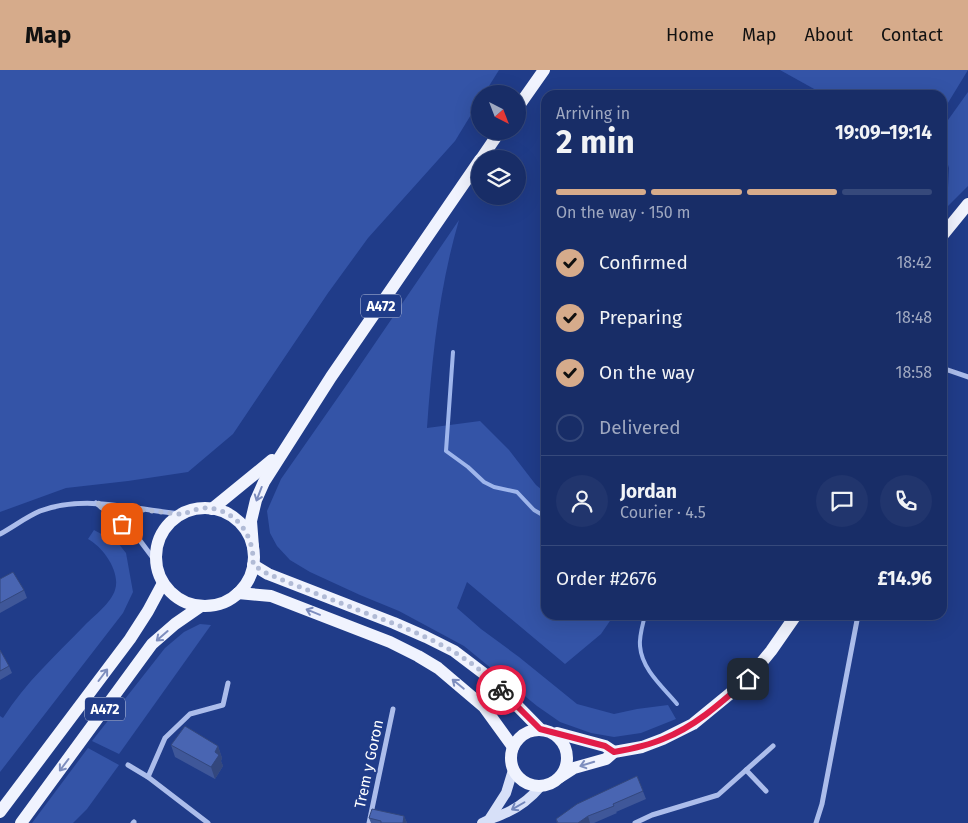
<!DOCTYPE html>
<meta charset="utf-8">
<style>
:root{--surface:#182d67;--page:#21356d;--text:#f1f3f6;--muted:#9fa8c0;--line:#36497b;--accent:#d6ab8b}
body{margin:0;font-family:"Fira Sans",sans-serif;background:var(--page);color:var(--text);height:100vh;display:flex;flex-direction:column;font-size:19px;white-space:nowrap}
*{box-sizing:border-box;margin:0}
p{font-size:16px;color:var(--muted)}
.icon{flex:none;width:28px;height:28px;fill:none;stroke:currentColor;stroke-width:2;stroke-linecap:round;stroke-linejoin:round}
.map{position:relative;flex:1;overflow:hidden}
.details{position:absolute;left:541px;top:20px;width:406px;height:530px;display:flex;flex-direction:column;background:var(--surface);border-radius:15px;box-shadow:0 5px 20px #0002,0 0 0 1px var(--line)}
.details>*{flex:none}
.needle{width:32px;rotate:138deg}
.buttons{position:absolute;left:471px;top:15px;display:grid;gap:10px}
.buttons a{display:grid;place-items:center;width:55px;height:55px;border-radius:50%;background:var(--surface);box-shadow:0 5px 20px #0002,0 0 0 1px var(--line);font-size:25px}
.pin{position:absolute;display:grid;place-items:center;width:42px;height:42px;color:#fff;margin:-21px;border-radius:10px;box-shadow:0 2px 8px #0006}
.courier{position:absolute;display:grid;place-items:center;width:50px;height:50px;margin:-25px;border:4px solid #e11d48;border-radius:50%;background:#fff;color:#222;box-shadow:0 1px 6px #0007}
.overview em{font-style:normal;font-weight:700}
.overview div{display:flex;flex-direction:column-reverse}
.overview{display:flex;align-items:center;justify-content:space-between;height:85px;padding:0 15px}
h1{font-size:32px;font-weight:700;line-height:38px}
.bar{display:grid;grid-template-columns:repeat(4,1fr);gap:8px 5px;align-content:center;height:60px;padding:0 15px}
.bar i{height:6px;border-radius:4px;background:var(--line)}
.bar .on{background:var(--accent)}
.bar p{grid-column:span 4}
.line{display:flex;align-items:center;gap:12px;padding:0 15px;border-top:1px solid var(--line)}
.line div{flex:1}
.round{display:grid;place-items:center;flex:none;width:52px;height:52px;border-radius:26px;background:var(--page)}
ol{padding:0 15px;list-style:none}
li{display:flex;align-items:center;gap:15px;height:55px}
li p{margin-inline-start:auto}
li .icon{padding:5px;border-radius:50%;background:var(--accent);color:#111;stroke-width:4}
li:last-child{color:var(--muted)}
li i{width:28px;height:28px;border:2px solid var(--line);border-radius:50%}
header{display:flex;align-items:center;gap:30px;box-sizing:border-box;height:70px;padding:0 25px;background:var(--accent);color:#111}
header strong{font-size:24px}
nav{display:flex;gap:28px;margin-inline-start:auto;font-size:18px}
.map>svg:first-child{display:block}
.green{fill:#3454a7}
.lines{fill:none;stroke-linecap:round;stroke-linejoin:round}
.stream{stroke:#9fb6ec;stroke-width:4}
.street{stroke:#acbdeb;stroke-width:5}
.secondary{stroke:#d7e0f8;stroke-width:10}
.primary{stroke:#f0f3fe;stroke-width:12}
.wall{fill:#3f5799}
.shaded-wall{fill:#33477d}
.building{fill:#4965b2;stroke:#33477d}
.oneway{stroke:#7e8ebe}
.oneway2{stroke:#7286bb}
.done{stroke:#b1bbd6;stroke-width:5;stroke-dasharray:0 9}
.route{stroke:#e11d48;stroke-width:6}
.labels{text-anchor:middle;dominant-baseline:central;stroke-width:4;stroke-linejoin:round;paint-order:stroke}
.shield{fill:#203c89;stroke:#bcc4dc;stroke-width:1}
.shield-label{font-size:14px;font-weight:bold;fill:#fff}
.street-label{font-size:15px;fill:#fff;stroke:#203c89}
</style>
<header>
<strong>Map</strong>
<nav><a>Home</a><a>Map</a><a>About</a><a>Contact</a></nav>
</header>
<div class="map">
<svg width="968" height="753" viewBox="0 0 968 753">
<rect width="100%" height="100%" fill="#203c89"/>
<g class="green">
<path d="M0,0H499L484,24H480V30L455,71L368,168L328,223L233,364L188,402L128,411L66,418L0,442Z"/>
<path d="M780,0H968L943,41L942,25H825Z"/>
<path d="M968,22V116L947,137L949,98L943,79V57Z"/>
<path d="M459,150C439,218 432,288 427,358L480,351L509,380L536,415L546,423V545H614L601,564L565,594L467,512L457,538L481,559L519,587L577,634L614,644L637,639L668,635L676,649L641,663L614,667L591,663L560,652L537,636L464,576L399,541L360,525L310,502L290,490L277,476L270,463L267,441L281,409L348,313Z"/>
<path d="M94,460L118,473L126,483L133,522L123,543L0,702V646L3,648C25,613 56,585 85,555C94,546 111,533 115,520C121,502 103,477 88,469Z"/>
<path d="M200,554L211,555L119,684L92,671L165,578L184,562Z"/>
<path d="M88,678L119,695L87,739L73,753H32Z"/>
</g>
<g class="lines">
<g class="stream">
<path d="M453,282L446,381L468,397L484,412L494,417L517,422L534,440L546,447"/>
<path d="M645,545C643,554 639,566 640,576C642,600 663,617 677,634"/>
</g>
<g class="street">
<path d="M942,298L968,307"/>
<path d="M96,433L135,464L156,492"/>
<path d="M0,464C13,457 26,447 40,441C86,424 136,440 182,444"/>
<path d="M128,695L148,707L208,753"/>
<path d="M746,700L766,721"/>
<path d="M148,707L165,668L190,644L223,635L228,613"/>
<path d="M133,753L134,752"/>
<path d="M369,753L393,639"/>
<path d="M635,753L652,745L718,725L773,676"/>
<path d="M816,753L822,734L858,545"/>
</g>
<g class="secondary">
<path d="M490,748L506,723L513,700"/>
<path d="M482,753C489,749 495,748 501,745C517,739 530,729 541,716"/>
</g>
<g class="primary">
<path d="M518,37L544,0"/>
<path d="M481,89L500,61"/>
<path d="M942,166L968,134"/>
<circle cx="205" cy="487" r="49"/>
<path d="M212,439L272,390"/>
<path d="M253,477L251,451L256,430L264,412L331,307L480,90"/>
<path d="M253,495L268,504L394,553L426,567L454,581L491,609L540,659"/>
<path d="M238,523L271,526L390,572L418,586L438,598L484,637L513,677"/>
<circle cx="539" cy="688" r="28"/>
<path d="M557,663L605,676L614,682"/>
<path d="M560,707L574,698L606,689L614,682L642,677L663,669L693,654L748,609L771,581L796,545"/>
<path d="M0,742L130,569L148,541L163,513"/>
<path d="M21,753L152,574L175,554L201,536"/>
</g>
</g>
<g class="wall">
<path d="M0,509L24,520L27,528L0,543Z"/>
<path d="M0,580L9,596L12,603L0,610Z"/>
<path d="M171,675L218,676L222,688L221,691L223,696L215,709L175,687Z"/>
<path d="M637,706L646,729L616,742L617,743L594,753H557L556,749Z"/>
<path d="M404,746L407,753H371L369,748Z"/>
</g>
<g class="shaded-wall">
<path d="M218,676L222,688L221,691L223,696L215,709L211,697L215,682Z"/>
<path d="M404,746L407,753H403Z"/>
<path d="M588,746L590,753H578Z"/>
</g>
<g class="building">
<path d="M13,502L24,520L0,533V509Z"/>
<path d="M0,580L9,596L0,601Z"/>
<path d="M185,656L218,676L215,682L219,685L211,697L171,675Z"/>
<path d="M637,706L643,721L613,734L614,736L588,746L578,753H558L556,749L577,734Z"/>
<path d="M372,739L404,746L403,753H381V751L369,748Z"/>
</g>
<defs><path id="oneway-shaft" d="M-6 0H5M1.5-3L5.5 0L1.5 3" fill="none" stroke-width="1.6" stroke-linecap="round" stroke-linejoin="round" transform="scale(1.25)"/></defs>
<g class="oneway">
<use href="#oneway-shaft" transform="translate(259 424) rotate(111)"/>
<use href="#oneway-shaft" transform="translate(313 542) rotate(-158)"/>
<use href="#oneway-shaft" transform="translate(162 566) rotate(139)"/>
<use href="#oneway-shaft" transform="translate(103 605) rotate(-53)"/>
<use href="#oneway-shaft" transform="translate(458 614) rotate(-141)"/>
<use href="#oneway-shaft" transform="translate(587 694) rotate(163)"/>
<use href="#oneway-shaft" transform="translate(64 695) rotate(127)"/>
</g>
<use class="oneway2" href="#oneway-shaft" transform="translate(518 736) rotate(150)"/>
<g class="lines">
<path class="done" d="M122,454L96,433C118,436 139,440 161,442C168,443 175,444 181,444C188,443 195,439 203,438C235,437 255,465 253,495L268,504C299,517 331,529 363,542C414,561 464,579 501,620"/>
<path class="route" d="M501,620L540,659L605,676L614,682C631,679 647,676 663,669C696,656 722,632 748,609"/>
</g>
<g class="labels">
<g class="shield">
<rect x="361" y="224.5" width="40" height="23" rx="4"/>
<rect x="85" y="627.5" width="40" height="23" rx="4"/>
</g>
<g class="shield-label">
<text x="381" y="236">A472</text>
<text x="105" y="639">A472</text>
</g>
<g class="street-label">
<text transform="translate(369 694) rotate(-78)">Trem y Goron</text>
</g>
</g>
</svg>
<div class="buttons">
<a><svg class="needle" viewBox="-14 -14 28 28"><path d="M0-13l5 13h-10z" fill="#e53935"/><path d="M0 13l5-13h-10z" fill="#9fa8c0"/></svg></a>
<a><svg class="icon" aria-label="layers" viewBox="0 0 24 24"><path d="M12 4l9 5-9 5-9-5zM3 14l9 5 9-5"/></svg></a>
</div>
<div class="pin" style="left:122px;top:454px;background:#ea580c"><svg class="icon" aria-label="bag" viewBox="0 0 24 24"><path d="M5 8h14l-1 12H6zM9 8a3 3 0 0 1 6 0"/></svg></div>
<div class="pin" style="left:748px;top:609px;background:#1f2937"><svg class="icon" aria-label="home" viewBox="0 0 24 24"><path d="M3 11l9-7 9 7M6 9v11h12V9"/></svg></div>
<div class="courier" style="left:501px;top:620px"><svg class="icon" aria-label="bike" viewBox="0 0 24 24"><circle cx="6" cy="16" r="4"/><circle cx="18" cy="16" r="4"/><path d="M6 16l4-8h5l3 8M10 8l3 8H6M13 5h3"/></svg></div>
<section class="details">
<div class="overview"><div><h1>2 min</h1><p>Arriving in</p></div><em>19:09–19:14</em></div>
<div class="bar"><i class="on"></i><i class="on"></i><i class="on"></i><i></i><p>On the way · 150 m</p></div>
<ol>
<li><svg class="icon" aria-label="check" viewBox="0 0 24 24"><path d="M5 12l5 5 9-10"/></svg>Confirmed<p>18:42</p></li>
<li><svg class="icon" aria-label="check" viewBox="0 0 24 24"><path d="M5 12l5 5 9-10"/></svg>Preparing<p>18:48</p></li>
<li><svg class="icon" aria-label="check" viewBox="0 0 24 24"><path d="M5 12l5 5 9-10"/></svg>On the way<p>18:58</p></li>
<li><i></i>Delivered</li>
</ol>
<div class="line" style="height:90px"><a class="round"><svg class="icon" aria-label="person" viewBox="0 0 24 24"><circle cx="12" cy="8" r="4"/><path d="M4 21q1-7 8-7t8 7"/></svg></a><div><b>Jordan</b><p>Courier · 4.5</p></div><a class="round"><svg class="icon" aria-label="chat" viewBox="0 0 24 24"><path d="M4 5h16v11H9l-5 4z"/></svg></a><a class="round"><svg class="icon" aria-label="phone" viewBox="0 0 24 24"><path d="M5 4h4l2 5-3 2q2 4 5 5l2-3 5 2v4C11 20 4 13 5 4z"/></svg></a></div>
<div class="line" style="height:65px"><div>Order #2676</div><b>£14.96</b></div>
</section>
</div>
